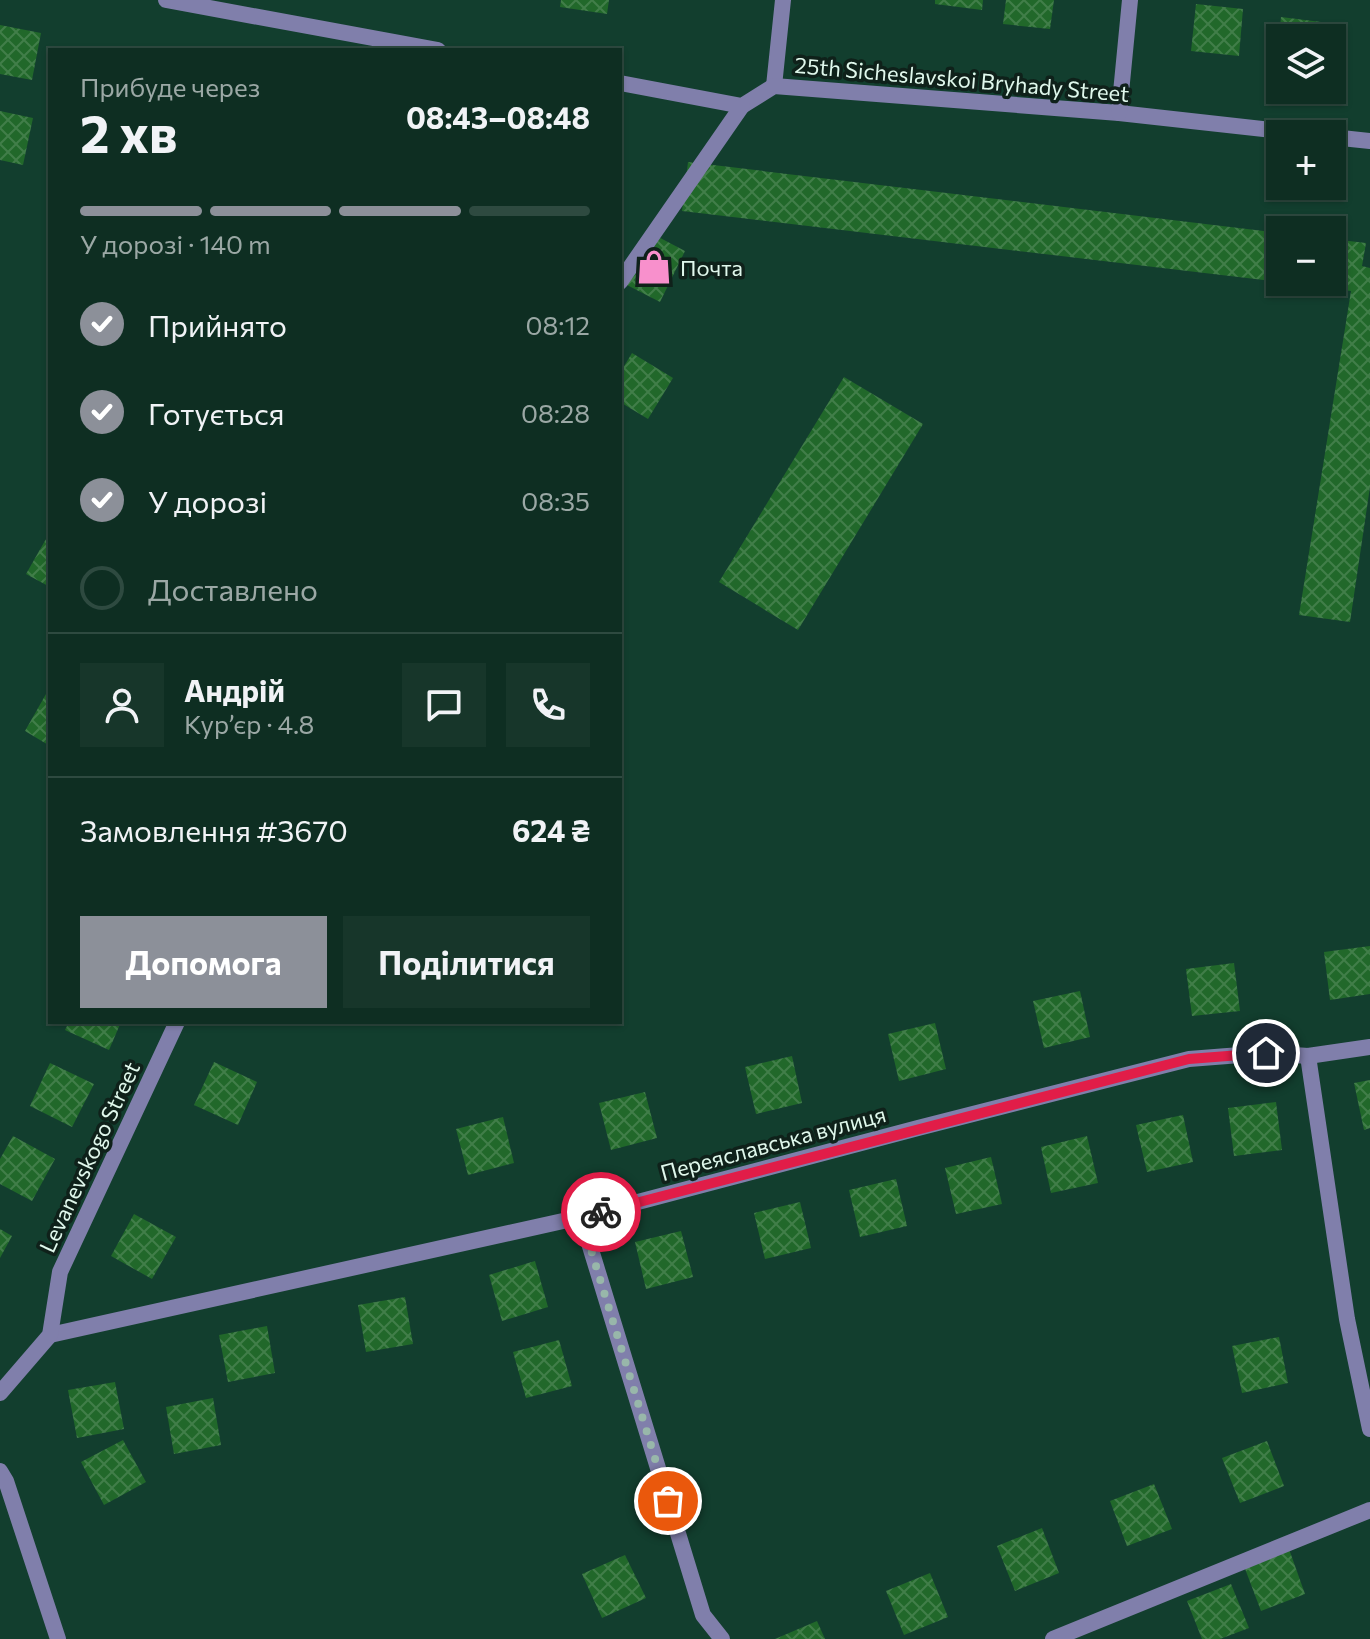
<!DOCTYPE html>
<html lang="uk">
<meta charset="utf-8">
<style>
:root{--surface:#0e2e22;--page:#17362a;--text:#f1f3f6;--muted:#9ba8a5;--line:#2e4a40;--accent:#8c9099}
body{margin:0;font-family:Commissioner,sans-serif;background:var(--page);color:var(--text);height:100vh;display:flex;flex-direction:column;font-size:30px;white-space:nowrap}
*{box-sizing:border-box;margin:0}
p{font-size:26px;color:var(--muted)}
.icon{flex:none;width:44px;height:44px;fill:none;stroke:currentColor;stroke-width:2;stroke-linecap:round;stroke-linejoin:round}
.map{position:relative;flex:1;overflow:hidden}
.panel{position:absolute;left:48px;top:48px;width:574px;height:976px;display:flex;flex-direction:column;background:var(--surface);border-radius:0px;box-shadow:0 2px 6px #0004,0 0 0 2px var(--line)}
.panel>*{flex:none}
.fabs{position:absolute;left:1266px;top:24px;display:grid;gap:16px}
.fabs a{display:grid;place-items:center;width:80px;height:80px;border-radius:0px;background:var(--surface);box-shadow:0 2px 6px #0004,0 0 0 2px var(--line);font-size:40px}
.pin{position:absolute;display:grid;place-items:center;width:68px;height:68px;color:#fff;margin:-34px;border:4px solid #fff;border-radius:50%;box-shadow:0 2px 8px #0007}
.courier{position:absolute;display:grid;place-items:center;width:80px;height:80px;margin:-40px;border:6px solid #e11d48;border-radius:50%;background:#fff;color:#222;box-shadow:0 2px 10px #0007}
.headline em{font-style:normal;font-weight:700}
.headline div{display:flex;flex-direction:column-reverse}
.headline{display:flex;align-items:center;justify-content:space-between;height:136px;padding:0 32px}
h1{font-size:52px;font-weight:700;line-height:60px}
.bar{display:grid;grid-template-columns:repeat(4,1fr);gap:12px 8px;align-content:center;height:96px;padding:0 32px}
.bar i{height:10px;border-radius:6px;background:var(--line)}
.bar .active{background:var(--accent)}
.bar p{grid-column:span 4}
.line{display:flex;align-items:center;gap:20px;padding:0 32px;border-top:2px solid var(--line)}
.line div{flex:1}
.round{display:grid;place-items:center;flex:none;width:84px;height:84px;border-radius:0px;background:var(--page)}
ol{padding:0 32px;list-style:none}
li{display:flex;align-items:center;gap:24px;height:88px}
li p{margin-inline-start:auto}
li .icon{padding:8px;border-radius:50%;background:var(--accent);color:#fff;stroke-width:4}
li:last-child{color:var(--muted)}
li i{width:44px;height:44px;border:4px solid var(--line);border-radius:50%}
.button{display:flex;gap:16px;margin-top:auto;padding:16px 32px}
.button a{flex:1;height:92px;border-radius:0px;background:var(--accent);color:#fff;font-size:32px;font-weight:700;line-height:92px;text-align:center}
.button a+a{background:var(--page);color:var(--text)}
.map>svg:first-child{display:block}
.building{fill:url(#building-cross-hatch)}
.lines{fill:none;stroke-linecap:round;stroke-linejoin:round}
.lane{stroke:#807fab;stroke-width:16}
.street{stroke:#807fab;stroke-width:16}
.done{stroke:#98b7aa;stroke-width:8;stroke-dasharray:0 14.4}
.route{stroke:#e11d48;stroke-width:10}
.labels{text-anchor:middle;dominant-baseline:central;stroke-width:7;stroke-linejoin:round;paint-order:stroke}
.street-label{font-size:22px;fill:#e0f8ec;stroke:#0f211a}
.poi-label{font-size:22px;fill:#e0f8ec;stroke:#0f211a;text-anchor:start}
</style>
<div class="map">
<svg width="1370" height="1639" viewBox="0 0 1370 1639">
<defs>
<pattern id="building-cross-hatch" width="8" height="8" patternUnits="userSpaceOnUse" patternTransform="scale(2)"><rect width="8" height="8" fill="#21682a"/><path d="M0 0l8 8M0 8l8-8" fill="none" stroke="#417e49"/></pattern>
</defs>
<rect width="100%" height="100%" fill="#123e2e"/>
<g class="building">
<path d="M561,0H609L607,14L560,7Z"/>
<path d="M935,0H983L982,10L935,4Z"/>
<path d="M1006,0H1054L1050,29L1003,24Z"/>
<path d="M1196,4L1243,9L1239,56L1191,51Z"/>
<path d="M1281,17L1329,23L1327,38H1279Z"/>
<path d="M0,25L41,33L32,80L0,74Z"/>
<path d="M0,111L33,118L23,165L0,160Z"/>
<path d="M688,162L1280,233V282L682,211Z"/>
<path d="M647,231L685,251L660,302L623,283Z"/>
<path d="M1332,239L1366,243L1362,266L1370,268V487L1350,622L1299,615L1351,291L1295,284L1296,282H1332Z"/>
<path d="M632,353L673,378L648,419L620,402V373Z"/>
<path d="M844,377L923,424L798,630L719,582Z"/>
<path d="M50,532V587L26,574Z"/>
<path d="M50,687V746L25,731Z"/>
<path d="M1370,946V994L1330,1000L1324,952Z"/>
<path d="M1234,963L1240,1011L1192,1016L1186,969Z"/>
<path d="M1080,991L1090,1037L1044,1048L1033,1001Z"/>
<path d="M69,1022H121L109,1050L65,1030Z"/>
<path d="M935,1023L946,1069L899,1081L888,1034Z"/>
<path d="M792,1056L802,1103L756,1114L745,1067Z"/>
<path d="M214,1062L257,1082L238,1125L194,1105Z"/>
<path d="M50,1063L94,1084L72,1127L30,1106Z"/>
<path d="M1370,1080V1128L1364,1130L1354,1083Z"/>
<path d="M645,1092L657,1138L611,1150L599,1103Z"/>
<path d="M1276,1102L1282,1150L1234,1156L1228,1108Z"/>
<path d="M1183,1115L1193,1162L1147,1172L1136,1125Z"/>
<path d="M503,1117L514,1163L468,1175L456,1129Z"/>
<path d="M13,1136L55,1159L32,1201L0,1184V1159Z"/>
<path d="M1087,1136L1098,1183L1051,1193L1041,1147Z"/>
<path d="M991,1157L1002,1204L956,1214L945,1168Z"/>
<path d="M896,1179L907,1226L860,1237L849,1190Z"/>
<path d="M800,1202L811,1248L765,1259L754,1213Z"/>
<path d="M134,1214L176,1237L152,1279L111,1256Z"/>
<path d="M0,1229L12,1236L0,1258Z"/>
<path d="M681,1231L693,1277L646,1289L635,1242Z"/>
<path d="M535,1261L548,1307L502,1321L489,1275Z"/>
<path d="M405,1297L413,1344L366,1352L358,1305Z"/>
<path d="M267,1326L275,1373L228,1382L219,1335Z"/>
<path d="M1279,1337L1288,1383L1242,1393L1232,1346Z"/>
<path d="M559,1340L572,1386L526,1398L513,1352Z"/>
<path d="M115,1382L124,1429L77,1438L68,1390Z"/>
<path d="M213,1398L221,1445L174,1454L166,1407Z"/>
<path d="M123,1440L146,1482L104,1505L81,1462Z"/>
<path d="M1267,1441L1284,1486L1240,1503L1222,1458Z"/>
<path d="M1154,1484L1172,1529L1127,1546L1110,1501Z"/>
<path d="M1042,1528L1059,1573L1015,1591L997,1546Z"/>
<path d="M1289,1549L1305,1594L1261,1611L1244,1566Z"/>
<path d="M625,1555L646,1598L602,1618L582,1574Z"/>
<path d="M930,1573L948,1617L904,1635L886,1591Z"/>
<path d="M1231,1584L1249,1628L1220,1639H1202L1187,1601Z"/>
<path d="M817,1621L825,1639H775Z"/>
</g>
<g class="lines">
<path class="lane" d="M774,86L783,0"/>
<g class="street">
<path d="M166,0L438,50"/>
<path d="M620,83L742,106L774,86L1119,113L1308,134"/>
<path d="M1119,113L1130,0"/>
<path d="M1332,137L1370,141"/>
<path d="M620,282L742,106"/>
<path d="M1308,1056L1347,1319L1370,1429"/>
<path d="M581,1217L703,1615L722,1639"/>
<path d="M50,1335L581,1217L918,1128L1189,1059L1266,1053L1308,1056L1370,1047"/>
<path d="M0,1393L50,1335L60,1272L177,1022"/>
<path d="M0,1471L6,1481L58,1639"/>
<path d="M1053,1639L1370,1510"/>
</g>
</g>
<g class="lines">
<path class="done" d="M601,1212L581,1217L668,1501"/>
<path class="route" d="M601,1212L1189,1059L1266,1053"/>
</g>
<defs>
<g id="shop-bare" transform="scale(2.76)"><path d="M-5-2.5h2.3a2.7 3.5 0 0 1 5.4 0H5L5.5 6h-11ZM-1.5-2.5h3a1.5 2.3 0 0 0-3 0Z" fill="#f890cc" stroke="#0f211a" stroke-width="2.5" paint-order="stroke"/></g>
</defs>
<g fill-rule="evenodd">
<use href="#shop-bare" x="654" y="267"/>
</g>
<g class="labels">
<g class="street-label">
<text transform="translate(962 79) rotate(5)">25th Sicheslavskoi Bryhady Street</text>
<text transform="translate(773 1143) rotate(-15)">Переяславська вулиця</text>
<text transform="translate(89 1157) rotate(-65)">Levanevskogo Street</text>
</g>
<g class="poi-label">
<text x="680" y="267">Почта</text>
</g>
</g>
</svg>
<div class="fabs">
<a><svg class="icon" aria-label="layers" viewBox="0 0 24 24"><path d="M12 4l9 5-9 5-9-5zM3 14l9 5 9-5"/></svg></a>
<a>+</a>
<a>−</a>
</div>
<div class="pin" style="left:668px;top:1501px;background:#ea580c"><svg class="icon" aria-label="bag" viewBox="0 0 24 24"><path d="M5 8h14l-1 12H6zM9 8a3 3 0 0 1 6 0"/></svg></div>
<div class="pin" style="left:1266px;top:1053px;background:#1f2937"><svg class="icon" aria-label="home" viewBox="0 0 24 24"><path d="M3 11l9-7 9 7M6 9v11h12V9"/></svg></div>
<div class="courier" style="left:601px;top:1212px"><svg class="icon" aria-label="bike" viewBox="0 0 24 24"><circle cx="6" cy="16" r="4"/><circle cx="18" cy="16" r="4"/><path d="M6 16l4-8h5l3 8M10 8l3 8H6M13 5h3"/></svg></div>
<section class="panel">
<div class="headline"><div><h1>2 хв</h1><p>Прибуде через</p></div><em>08:43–08:48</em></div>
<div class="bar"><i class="active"></i><i class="active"></i><i class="active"></i><i></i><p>У дорозі · 140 m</p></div>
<ol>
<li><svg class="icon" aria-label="check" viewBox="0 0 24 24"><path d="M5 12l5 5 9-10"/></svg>Прийнято<p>08:12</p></li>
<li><svg class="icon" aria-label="check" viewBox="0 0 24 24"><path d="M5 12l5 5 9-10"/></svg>Готується<p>08:28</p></li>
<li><svg class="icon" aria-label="check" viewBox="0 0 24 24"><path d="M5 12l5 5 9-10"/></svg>У дорозі<p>08:35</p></li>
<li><i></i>Доставлено</li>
</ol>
<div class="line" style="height:144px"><a class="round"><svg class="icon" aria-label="person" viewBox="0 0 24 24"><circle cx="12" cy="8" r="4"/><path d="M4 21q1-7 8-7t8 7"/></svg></a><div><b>Андрій</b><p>Кур’єр · 4.8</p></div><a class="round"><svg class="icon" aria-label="chat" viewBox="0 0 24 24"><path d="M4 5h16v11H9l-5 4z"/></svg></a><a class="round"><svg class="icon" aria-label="phone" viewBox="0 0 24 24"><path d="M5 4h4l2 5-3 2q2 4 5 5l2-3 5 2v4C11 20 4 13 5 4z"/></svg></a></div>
<div class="line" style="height:104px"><div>Замовлення #3670</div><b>624 ₴</b></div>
<div class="button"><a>Допомога</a><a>Поділитися</a></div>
</section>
</div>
